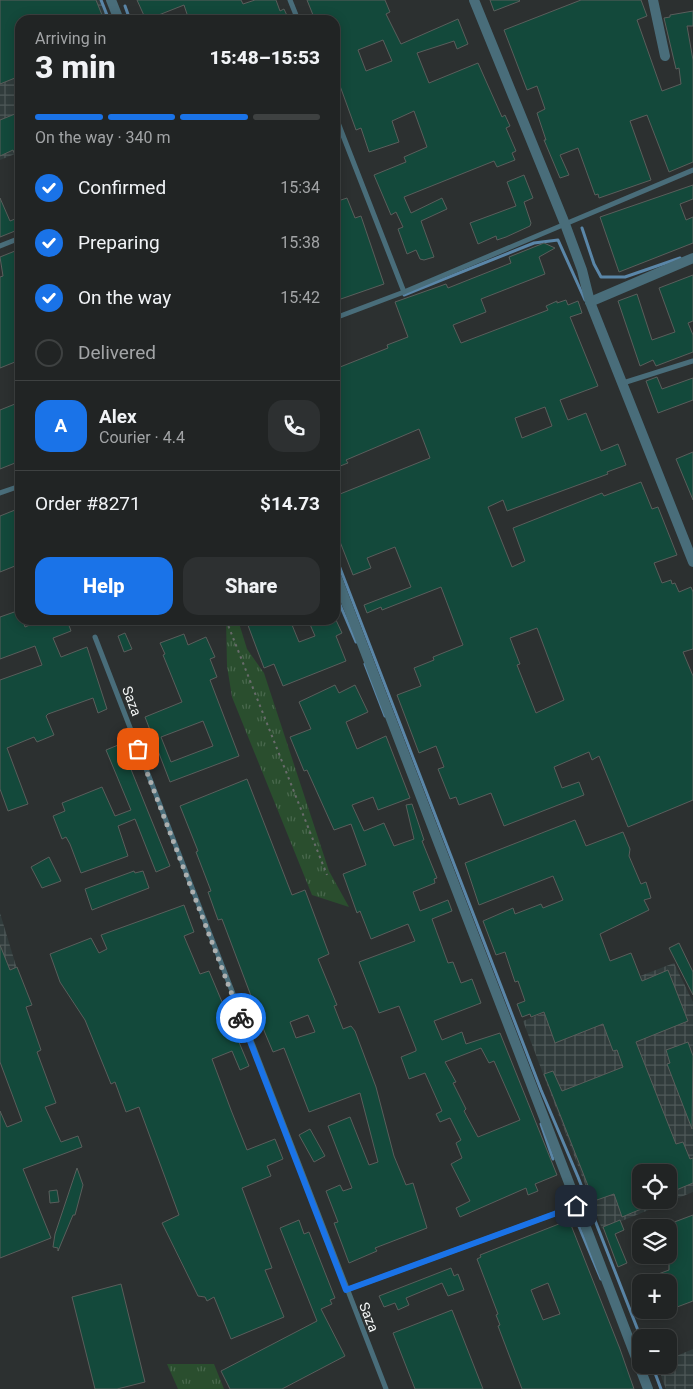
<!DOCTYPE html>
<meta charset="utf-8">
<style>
:root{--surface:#212424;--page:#2d3031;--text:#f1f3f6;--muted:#a2a4a6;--line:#3e4141;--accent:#1a73e8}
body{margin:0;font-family:Roboto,sans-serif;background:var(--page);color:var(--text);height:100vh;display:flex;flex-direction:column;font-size:19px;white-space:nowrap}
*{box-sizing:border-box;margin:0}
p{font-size:16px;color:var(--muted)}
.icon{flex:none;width:28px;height:28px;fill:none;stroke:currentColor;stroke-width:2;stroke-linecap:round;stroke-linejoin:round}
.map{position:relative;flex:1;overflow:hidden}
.details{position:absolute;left:15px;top:15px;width:325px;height:610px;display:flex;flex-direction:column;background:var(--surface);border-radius:15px;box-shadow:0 2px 12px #0003,0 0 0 1px var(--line)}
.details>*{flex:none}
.controls{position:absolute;left:632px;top:1164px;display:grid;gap:10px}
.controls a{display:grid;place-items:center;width:45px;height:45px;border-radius:10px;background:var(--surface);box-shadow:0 2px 12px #0003,0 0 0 1px var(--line);font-size:25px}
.pin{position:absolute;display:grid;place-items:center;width:42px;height:42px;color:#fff;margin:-21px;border-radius:10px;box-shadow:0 2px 8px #0006}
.courier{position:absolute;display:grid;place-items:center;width:50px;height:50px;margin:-25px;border:4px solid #1a73e8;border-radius:50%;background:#fff;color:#222;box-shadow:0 1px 6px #0007}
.overview em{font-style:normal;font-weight:800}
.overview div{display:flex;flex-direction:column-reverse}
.overview{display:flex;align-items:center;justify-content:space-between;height:85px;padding:0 20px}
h1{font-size:32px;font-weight:800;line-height:38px}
.bar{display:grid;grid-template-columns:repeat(4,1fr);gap:8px 5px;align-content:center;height:60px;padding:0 20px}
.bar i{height:6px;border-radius:4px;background:var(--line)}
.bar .current{background:var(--accent)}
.bar p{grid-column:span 4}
.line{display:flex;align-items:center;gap:12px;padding:0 20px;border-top:1px solid var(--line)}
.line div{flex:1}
.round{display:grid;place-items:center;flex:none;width:52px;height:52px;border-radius:15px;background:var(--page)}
ol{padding:0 20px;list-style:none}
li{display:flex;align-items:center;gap:15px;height:55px}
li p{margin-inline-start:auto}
li .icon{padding:5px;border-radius:50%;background:var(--accent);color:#fff;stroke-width:4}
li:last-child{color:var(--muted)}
li i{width:28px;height:28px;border:2px solid var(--line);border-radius:50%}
.primary-button{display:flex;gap:10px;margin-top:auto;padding:10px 20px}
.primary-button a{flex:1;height:58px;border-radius:15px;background:var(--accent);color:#fff;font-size:20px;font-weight:800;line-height:58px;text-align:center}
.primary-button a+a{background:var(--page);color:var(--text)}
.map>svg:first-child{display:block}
.industrial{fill:url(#industrial-grid);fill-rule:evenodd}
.grass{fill:url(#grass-tufts)}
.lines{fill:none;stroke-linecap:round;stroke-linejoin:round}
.stream{stroke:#5a86a8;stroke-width:3}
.building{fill:#13493b;stroke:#5a5e5c;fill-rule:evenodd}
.path{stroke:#696c6c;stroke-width:2;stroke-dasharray:2.5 4;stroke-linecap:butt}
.service{stroke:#496d7a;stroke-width:5}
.minor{stroke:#496d7a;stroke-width:10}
.done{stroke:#adb0b0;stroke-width:5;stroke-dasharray:0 9}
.route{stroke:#1a73e8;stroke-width:6}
.labels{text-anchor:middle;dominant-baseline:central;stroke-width:4.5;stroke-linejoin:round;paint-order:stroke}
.street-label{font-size:14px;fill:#f3f5f5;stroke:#2c3030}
</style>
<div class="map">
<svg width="693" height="1389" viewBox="0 0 693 1389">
<defs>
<pattern id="industrial-grid" width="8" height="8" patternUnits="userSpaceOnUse" patternTransform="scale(1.25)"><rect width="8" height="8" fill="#313c3c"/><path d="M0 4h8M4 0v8" fill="none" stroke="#4f5959"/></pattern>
<pattern id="grass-tufts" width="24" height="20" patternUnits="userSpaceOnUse" patternTransform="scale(1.25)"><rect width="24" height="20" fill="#2a4e2e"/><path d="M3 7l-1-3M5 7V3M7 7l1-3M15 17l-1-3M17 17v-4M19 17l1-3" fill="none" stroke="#49684d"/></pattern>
</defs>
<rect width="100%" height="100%" fill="#2c3030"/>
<g class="industrial">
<path d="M24,0H102L109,20H20V152L0,160V8Z"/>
<path d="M0,913L17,969L0,974Z"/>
<path d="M674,963L693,1002V1192L602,1229L523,1021ZM641,1172H669V1200H641Z"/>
<path d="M693,1349V1389H666L657,1365H669V1359Z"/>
</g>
<g class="grass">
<path d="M226,620H238L247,649L264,673L329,871L349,907L312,895L232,697L227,666Z"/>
<path d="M167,1364H214L224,1389H178Z"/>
</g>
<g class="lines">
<g class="stream">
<path d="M101,0L109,20"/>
<path d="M125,6L130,20"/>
<path d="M582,228L594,264L601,277H625L680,258"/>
<path d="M404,295L534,243L558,240L585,300"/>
<path d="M335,555L541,1090L578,1177L641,1338"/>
<path d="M335,593L356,642"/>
<path d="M365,664L385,716"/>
<path d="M541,1124L553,1159"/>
<path d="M575,1217L601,1279"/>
<path d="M652,1365L661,1389"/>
</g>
</g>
<g class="building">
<path d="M0,0H96L104,20H20V76L0,84Z"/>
<path d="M137,0H241L243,4L255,0H276L280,11L284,9L289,20H189L184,5L146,20Z"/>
<path d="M307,0H385L390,12L386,14L401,44L458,19L468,44L457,49L454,41L417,53L429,83L478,63L502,117L505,115L510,126L506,128L516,151L512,153L515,160L497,167L494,161L404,197L411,213L442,198L447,209L421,221L434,257L424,260L420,259L416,250L407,254L398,229L403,227L396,212L391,215L374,175L406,162L404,157L427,147L414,111L392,121L399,142L369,152L361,128L356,130L335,72V20H315ZM383,40L392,61L366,71L358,50Z"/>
<path d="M490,0H519L520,1L494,11Z"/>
<path d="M581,0H641L647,16L637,20L662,91L681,84L679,68L676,69L664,18L670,17V15L693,11V26H687L693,60V162L669,172L647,115L630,121L651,180L599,198L598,194L595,195L578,148L560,155L569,175L560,178L544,140H546L537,113L545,109L537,86L527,90L504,30Z"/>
<path d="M20,112V165H19L13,150L0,156V120Z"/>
<path d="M524,175L533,198L524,202L531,223L530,226L506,237L497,240L496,236L478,244L470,223L516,206L507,182Z"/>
<path d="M693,185V199L680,204L686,220L693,217V243L619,272L600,217Z"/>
<path d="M0,198L10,221L20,217V229L0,237Z"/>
<path d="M347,198L355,218L361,216L384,284L335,301V202Z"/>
<path d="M544,243L555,248L539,257L545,274L481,299L486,312L453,325L461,343L548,310L546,306L557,301V303L566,300L568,305L578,301L582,313L570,317L598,386L560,400L568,420L586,413L601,451L618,444L626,465L607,472L608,474L507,511L503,500L488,507L512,567L525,561L513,528L602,493L604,496L641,482L652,509L658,507L677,555L654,563L662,583L671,580L672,584L675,583L679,592L691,587L693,592V649L683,652L693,676V800L628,827L599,756L592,760L589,752L554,767L562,788L579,782L584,795L504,826L491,793L459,805L456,797L450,799L438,769L444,767L436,746L419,753L397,695L421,686L414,668L434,660L433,657L463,645L441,587L382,610L381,607L367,613L364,605L411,587L395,547L367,558L371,568L353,575L335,529V496L430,458L419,429L346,460L348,463L335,468V369L388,348L387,345L408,337L395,302L446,284L448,288L511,263L509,257ZM545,407L552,426L522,438L515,418ZM537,628L564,700L536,713L517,665L520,664L510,638Z"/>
<path d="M20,249V360L0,368V277L3,276L0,257Z"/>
<path d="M693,275V321L688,323L693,335V352L656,366L653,360L640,366L618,301L637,294L652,340L675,332L659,288Z"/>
<path d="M657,377L662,389L693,378V400L658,413L646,381Z"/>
<path d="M20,402V461L0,469V410Z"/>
<path d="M693,452V500L676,459Z"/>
<path d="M20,508V564L0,572V516Z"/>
<path d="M20,610V620H23L25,627L42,620H67L71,631L53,638L61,657L87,647L107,709L98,713L93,698L48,714L46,716L54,735L37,742L34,737L7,748L28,804L8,811L0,789V680L42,665L35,646L0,659V617Z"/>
<path d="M246,620H290L299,642L315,636L309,622L315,620H336L342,633L336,636L346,661L283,686L274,664L264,668Z"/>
<path d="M125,633L132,649L124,652L118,636Z"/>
<path d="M184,634L188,645L206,637L215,657L210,659L217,677L210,680L239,756L170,782L145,717L182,702L163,655L165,654L160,643ZM203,721L213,746L171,762L161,737Z"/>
<path d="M335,685L339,693L355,685L368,712L346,722L357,749L386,736L410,798L378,810L373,797L352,805L364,831L384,823L394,846L414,839L406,805L412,804L424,840L422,841L437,878L434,879L435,883L413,892L420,911L448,900L452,911L432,919L448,963L453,962L461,983L472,979L481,1003L434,1021L442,1040L462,1032L466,1044L500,1033L557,1175L535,1184L538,1191L528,1195L526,1188L460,1217L456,1208L470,1201L451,1164L462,1158L456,1143L461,1140L450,1118L440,1122L436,1114L442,1111L425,1073L409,1079L401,1057L416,1051V1049L399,1006L379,1013L359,962L415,941L408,924L371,939L360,911L357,913L343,874L366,865L351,824L334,830L307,770L304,771L290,737L311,729L299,702ZM481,1048L489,1063L494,1061L520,1120L478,1137L464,1111L466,1109L453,1083L456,1082L445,1062Z"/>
<path d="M123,743L131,761L128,762L170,866L156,872L135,819L118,826L128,856L81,873L70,844L66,837L62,839L53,816L65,811L62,803L102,787L115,816L131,810L106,750Z"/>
<path d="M247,779L292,895L305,890L329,954L318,959L337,1005L334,1006L343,1029L351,1026L355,1031L376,1087L394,1156L406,1185L413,1183L427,1228L375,1248L377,1251L349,1263L334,1223L338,1222L326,1191L340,1185L343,1191L352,1188L328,1126L350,1117L369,1165L378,1162L360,1093L309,1112L284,1048L273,1052L265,1033L222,919L218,920L208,892L211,891L196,852L198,851L180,806ZM308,1015L315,1032L296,1038L290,1022Z"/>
<path d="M575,820L586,846L623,832L630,849L629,856L641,884L646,882L651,898L644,900L649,910L600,934L610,961L631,953L642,981L668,970L688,1021L636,1042L676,1144L683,1142L690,1159L693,1158V1183L669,1193V1172H641V1200H663L622,1217L614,1194L594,1201L544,1074L553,1071L562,1091L623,1067L617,1050L613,1051L603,1024L555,1043L544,1012L531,1017L530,1014L522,1017L517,1004L525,1001L518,981L515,982L505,952L496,955L483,921L513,908L515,914L541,904L543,908L563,900L553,876L479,905L465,863Z"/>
<path d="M49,857L61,881L42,888L31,867Z"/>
<path d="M134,871L135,873L143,871L149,888L92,910L85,889Z"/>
<path d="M184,905L194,932L184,936L200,974L209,971L249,1066L240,1070L232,1051L212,1059L231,1110L247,1150L275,1139L283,1159L267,1166L271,1176L242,1188L272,1268L265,1270L284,1317L231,1339L214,1297L207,1301L205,1297L198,1296L162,1223L179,1215L139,1107L126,1112L115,1082L111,1084L85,1020L60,982L50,954L91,938L99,953L107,949L101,935Z"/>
<path d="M679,943L693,972V995L669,948Z"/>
<path d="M0,945L10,970L17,967L32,1005L26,1007L41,1050L37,1052L56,1103L45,1107L61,1142L78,1136L82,1147L23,1169L51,1238L0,1258V1111L7,1127L22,1121L0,1062Z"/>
<path d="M688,1042L693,1056L692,1129L667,1064L670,1063L666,1050Z"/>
<path d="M310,1129L325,1156L314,1162L299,1135Z"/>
<path d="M77,1168L83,1185L75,1215H73L58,1251V1248L53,1247L55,1234Z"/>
<path d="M57,1190L59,1202L50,1203L49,1191Z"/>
<path d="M693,1215V1301L669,1310V1282H637L669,1270V1224Z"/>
<path d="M299,1220L304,1234L309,1232L335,1298L330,1300L332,1304L321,1309L345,1356L282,1389H230L221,1371L317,1321L280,1228Z"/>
<path d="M569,1220L620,1349L634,1389H522L498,1326L500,1325L496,1315L498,1314L477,1259L481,1257L480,1255ZM548,1283L560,1314L543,1320L531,1290Z"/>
<path d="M620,1220L624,1230L615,1234L627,1263L618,1267L603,1227Z"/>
<path d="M451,1268L454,1276L458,1274L464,1290L448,1296L442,1283L406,1298L409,1305L398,1310L395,1303L384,1307L379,1296Z"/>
<path d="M121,1284L145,1382L117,1389H95L72,1297Z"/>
<path d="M452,1310L483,1389H415L393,1333Z"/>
</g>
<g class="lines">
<path class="path" d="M226,620L327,875"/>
<g class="service">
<path d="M290,0L298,20"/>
<path d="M335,115L404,292"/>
<path d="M0,246L20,238"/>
<path d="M335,318L404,292L693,170"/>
<path d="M623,383L693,361"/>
<path d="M0,493L20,486"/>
<path d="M95,637L386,1389"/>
<path d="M346,1290L576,1206"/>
</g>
<g class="minor">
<path d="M111,0L119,20"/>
<path d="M474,0L565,224L582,270L590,302L693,562"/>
<path d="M653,0L665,56"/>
<path d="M590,302L693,258"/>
<path d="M335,573L648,1389"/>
</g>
</g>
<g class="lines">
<path class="done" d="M138,749L241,1018"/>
<path class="route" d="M241,1018L346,1290L576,1206"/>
</g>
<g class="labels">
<g class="street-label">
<text transform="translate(132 701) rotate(69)">Saza</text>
<text transform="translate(369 1317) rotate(68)">Saza</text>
</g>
</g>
</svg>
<div class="controls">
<a><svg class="icon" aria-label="locate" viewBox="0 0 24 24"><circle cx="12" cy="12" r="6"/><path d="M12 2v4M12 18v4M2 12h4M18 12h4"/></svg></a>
<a><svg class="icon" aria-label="layers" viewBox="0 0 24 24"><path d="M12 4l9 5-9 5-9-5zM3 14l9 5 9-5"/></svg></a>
<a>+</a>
<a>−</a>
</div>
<div class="pin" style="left:138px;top:749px;background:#ea580c"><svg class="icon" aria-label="bag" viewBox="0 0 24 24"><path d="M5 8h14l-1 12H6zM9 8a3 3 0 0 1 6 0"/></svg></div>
<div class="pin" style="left:576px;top:1206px;background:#1f2937"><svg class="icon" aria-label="home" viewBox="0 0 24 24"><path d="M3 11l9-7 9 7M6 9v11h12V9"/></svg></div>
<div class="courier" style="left:241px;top:1018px"><svg class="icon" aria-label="bike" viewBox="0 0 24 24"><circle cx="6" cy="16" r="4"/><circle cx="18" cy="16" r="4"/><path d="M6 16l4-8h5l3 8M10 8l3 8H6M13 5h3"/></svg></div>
<section class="details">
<div class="overview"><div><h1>3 min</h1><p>Arriving in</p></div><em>15:48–15:53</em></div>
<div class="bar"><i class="current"></i><i class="current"></i><i class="current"></i><i></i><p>On the way · 340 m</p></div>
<ol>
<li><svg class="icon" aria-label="check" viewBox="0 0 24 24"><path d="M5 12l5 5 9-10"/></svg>Confirmed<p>15:34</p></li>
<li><svg class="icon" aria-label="check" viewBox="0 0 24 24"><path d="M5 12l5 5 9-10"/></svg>Preparing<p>15:38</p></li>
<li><svg class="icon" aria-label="check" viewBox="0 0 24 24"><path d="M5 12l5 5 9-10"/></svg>On the way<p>15:42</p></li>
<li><i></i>Delivered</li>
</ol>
<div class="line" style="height:90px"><b class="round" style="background:var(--accent);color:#fff">A</b><div><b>Alex</b><p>Courier · 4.4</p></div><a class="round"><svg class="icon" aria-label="phone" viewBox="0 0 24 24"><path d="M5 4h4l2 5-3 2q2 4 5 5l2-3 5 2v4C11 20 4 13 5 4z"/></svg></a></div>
<div class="line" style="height:65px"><div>Order #8271</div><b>$14.73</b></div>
<div class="primary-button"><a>Help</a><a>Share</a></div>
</section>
</div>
